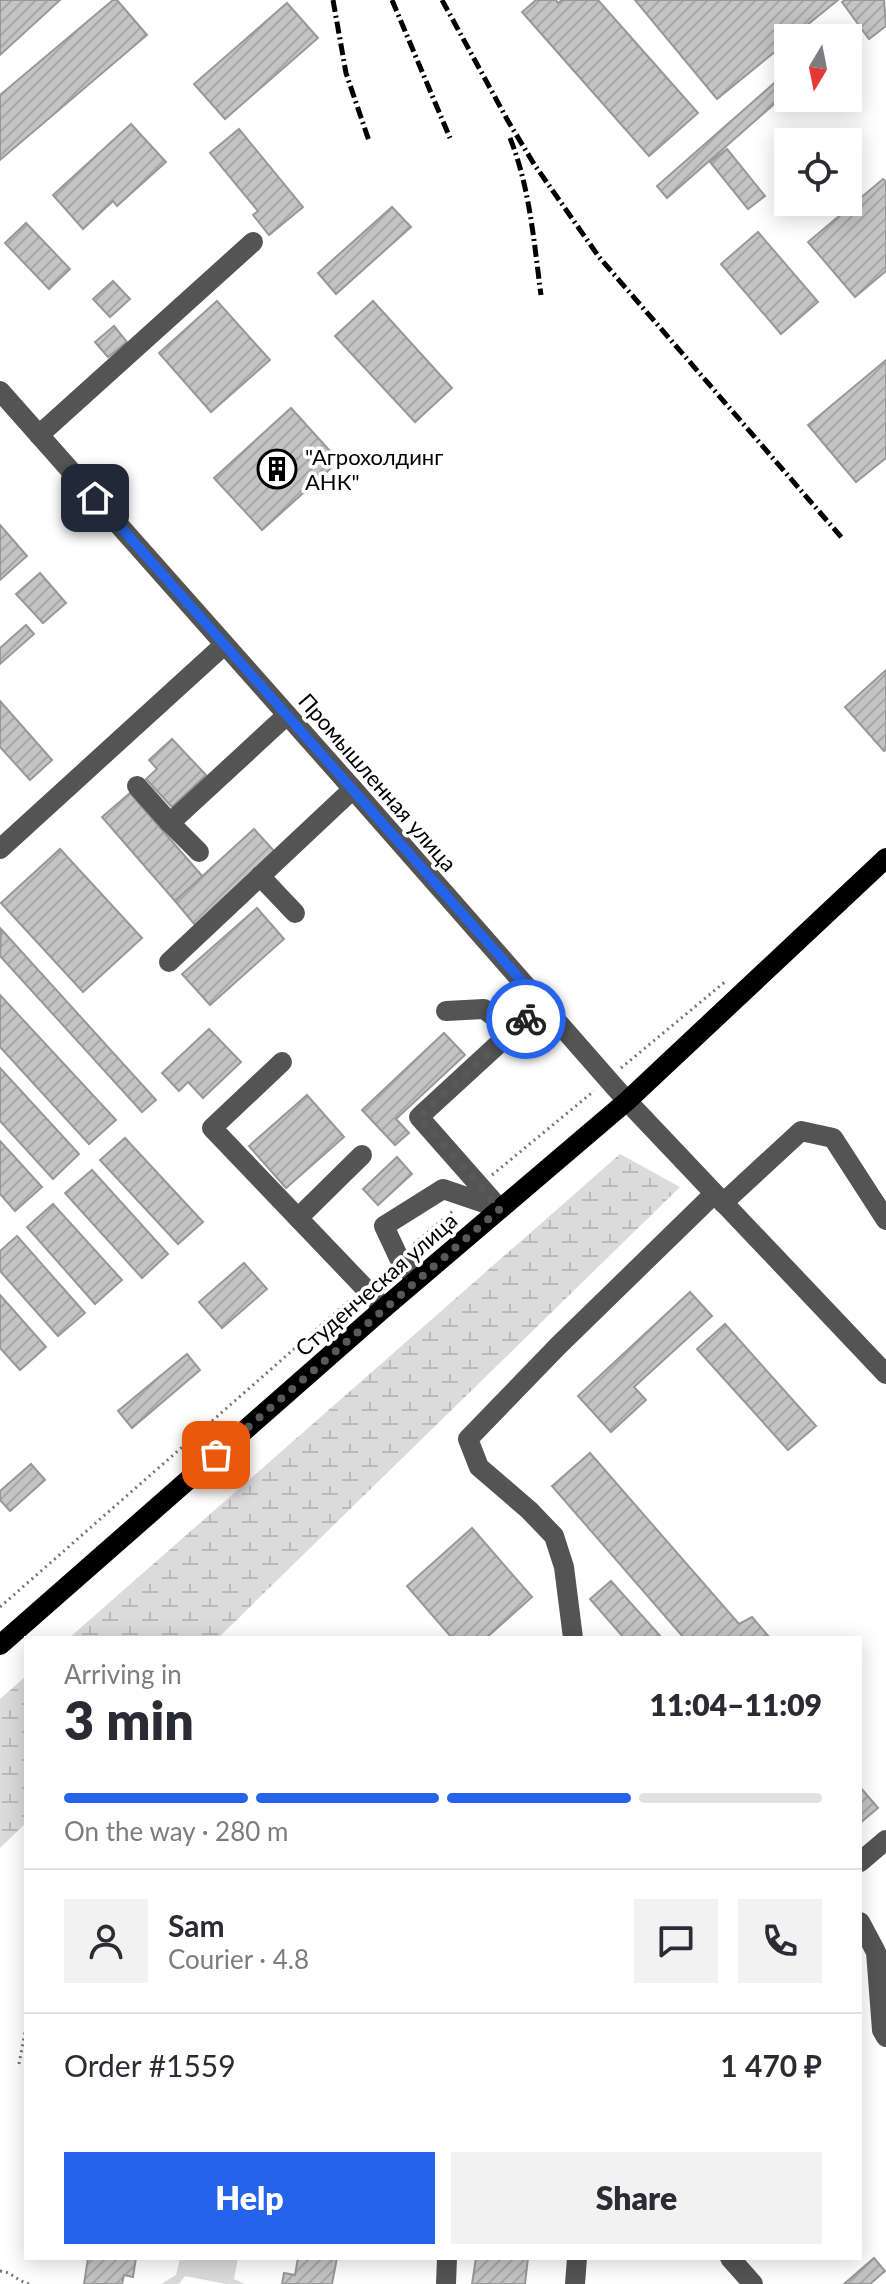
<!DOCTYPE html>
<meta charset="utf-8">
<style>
:root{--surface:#fff;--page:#f2f2f3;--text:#2b2b33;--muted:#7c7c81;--line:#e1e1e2;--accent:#2563eb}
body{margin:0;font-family:Lato,sans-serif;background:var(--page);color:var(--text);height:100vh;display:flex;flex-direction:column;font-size:30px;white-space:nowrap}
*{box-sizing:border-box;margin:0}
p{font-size:26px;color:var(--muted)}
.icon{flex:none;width:44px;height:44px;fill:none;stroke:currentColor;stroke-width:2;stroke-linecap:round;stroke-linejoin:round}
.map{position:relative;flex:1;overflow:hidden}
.side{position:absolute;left:24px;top:1636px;width:838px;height:624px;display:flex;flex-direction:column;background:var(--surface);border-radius:0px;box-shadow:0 4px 20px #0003}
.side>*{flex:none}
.needle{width:52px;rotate:190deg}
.fabs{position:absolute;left:774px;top:24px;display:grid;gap:16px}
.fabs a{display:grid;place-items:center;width:88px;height:88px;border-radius:0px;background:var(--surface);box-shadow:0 4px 20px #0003;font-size:40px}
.pin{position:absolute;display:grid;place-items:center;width:68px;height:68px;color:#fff;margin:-34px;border-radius:16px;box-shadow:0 4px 12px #0006}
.courier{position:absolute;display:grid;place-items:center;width:80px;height:80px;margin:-40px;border:6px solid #2563eb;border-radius:50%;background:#fff;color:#222;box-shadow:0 2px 10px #0007}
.overview em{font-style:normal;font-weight:800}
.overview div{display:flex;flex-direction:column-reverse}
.overview{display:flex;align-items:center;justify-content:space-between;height:136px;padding:0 40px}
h1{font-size:52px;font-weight:800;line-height:60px}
.bar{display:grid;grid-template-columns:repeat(4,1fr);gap:12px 8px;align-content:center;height:96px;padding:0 40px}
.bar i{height:10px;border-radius:6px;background:var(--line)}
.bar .current{background:var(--accent)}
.bar p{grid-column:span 4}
.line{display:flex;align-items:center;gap:20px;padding:0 40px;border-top:2px solid var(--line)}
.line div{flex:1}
.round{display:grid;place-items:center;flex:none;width:84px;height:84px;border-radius:0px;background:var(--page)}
.cta{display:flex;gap:16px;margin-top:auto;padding:16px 40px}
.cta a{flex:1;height:92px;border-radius:0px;background:var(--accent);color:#fff;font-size:32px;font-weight:800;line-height:92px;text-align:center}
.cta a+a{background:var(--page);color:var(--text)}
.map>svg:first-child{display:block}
.wetland{fill:url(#wetland-marsh)}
.park{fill:#dbdbdb}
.building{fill:url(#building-hatch);stroke:#989898;stroke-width:2}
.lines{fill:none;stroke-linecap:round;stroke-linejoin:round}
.path{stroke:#767676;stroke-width:3;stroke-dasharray:2 4;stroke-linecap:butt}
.minor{stroke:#545454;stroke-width:20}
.major{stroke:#000;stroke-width:20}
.rail{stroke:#000;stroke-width:5;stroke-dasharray:12 4 2 4;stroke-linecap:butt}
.done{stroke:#595959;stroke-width:8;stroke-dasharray:0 14.4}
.route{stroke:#2563eb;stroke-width:10}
.labels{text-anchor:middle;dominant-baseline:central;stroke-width:7;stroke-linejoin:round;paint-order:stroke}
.poi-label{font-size:22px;fill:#000;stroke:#fff;text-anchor:start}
.street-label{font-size:22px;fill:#000;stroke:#fff}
</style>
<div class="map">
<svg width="886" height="2284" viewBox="0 0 886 2284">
<defs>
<pattern id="wetland-marsh" width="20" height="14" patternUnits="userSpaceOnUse" patternTransform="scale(2)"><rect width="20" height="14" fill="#dbdbdb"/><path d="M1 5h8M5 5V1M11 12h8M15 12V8" fill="none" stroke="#bababa"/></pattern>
<pattern id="building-hatch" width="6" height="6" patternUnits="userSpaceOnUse" patternTransform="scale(2)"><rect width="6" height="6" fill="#c4c4c4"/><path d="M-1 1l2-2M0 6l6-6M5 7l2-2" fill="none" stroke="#a7a7a7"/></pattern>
</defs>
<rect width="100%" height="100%" fill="#fff"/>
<g class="wetland">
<path d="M620,1154L680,1187L218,1638H69Z"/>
<path d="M26,1676V1823L0,1848V1699Z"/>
</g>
<path class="park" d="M180,2258H238L234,2279L245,2284H226L185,2276L179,2284H161L176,2275Z"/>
<g class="building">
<path d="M0,0H60L0,55Z"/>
<path d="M113,0H117L147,35L0,160V95Z"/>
<path d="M536,0H556L558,3L562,0H598L698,113L649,156L522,12Z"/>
<path d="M635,0H838L791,38H788V41L717,99Z"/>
<path d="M845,0H884L886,26L869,39L842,2Z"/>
<path d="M287,3L318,38L225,119L194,84Z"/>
<path d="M788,71V92L667,198L657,186Z"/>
<path d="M131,124L166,162L117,206L113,201L83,229L53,195Z"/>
<path d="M239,129L303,207L269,235L253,215L258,211L210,153Z"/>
<path d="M727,149L765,196L748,209L710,162Z"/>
<path d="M883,179L886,182V271L855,297L808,242Z"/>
<path d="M392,207L411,227L336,294L318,273Z"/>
<path d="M26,223L70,269L49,289L5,243Z"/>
<path d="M758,232L818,302L781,334L721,264Z"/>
<path d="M113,281L130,299L110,317L93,299Z"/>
<path d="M217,301L270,360L211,412L159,353Z"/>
<path d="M373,301L452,388L415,422L335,336Z"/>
<path d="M114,326L127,342L108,357L95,342Z"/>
<path d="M886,360V458L856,482L808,425Z"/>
<path d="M291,408L339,461L262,530L214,478Z"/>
<path d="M0,525L27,556L0,580Z"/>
<path d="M40,573L66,603L43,623L16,594Z"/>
<path d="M26,625L34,634L0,664V648Z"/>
<path d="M886,670V749L884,751L845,707Z"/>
<path d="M0,701L52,760L30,780L0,747Z"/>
<path d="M172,739L206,775L172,807L146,779L157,769L149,760Z"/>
<path d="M130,793L203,877L175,901L102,817Z"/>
<path d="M254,829L274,851L195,925L175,901Z"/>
<path d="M60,849L142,938L83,992L1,903Z"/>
<path d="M257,908L284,939L210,1005L182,974Z"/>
<path d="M1,929L156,1100L142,1112L0,956Z"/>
<path d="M0,995L116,1120L89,1144L0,1047Z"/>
<path d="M209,1029L241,1062L203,1098L188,1082L179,1091L162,1073Z"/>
<path d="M444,1033L465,1055L396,1119L409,1133L395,1145L362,1110Z"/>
<path d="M0,1068L79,1154L53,1179L0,1121Z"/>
<path d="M307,1095L344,1137L286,1188L249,1146Z"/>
<path d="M125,1138L203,1222L178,1244L100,1160Z"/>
<path d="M0,1141L42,1187L15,1211L0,1194Z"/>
<path d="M397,1157L412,1174L378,1205L363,1189Z"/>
<path d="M92,1170L168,1254L142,1278L65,1193Z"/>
<path d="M53,1204L122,1280L95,1304L27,1227Z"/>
<path d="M17,1236L85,1313L58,1336L0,1271V1251Z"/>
<path d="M244,1263L267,1289L222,1328L199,1302Z"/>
<path d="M690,1292L712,1316L634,1387L646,1400L611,1432L578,1396Z"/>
<path d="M0,1295L46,1347L20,1370L0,1348Z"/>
<path d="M725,1324L816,1426L788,1450L697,1349Z"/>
<path d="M187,1354L200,1370L132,1428L118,1411Z"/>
<path d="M590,1453L739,1624L752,1617L770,1638H684L552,1486Z"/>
<path d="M31,1464L45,1480L10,1511L0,1500V1491Z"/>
<path d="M472,1528L532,1597L486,1638H452L407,1586Z"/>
<path d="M611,1581L662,1638H624L590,1599Z"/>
<path d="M860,1787L878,1808L860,1823Z"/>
<path d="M88,2258H136L133,2277L124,2275L122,2284H84Z"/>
<path d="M298,2258H337L332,2284H282L284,2273L295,2275Z"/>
<path d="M476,2258H528L525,2284H472Z"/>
<path d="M874,2258L885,2271L870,2284H844Z"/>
</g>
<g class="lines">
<g class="path">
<path d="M621,1068L726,981"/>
<path d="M492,1175L594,1091"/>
<path d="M414,1244L454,1210"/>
<path d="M0,1607L351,1299"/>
<path d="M19,2064L26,2027"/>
<path d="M0,2271C13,2272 17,2282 31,2284"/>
</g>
<g class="minor">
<path d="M0,391L353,789L627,1101L886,1374"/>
<path d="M39,435L253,242"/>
<path d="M137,786L170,823L199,852"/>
<path d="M170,823L287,715"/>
<path d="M0,849L224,645"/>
<path d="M260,876L295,913"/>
<path d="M169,962L353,789"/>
<path d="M446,1011L484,1009L513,1031"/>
<path d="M282,1062L212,1128L384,1308"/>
<path d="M723,1203L801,1131L833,1138L886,1220"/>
<path d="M500,1209L419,1117L542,1004"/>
<path d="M298,1218L362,1155"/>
<path d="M416,1280L399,1258L384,1226L443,1189L496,1207"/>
<path d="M573,1638L564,1567L554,1536L529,1510L479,1467L468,1439L558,1346L714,1194"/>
<path d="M860,1862L886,1840"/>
<path d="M860,1922L876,1952L882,2030L886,2037"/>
<path d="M730,2258L753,2284"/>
<path d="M446,2284L447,2258"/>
<path d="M575,2284L577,2258"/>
</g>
<path class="major" d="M0,1645L384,1308L627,1101L886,858"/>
<g class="rail">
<path d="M333,0L346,73L369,141"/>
<path d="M392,0L450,138"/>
<path d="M442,0L508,121L534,164L599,257L842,538"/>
<path d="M510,138C530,188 534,243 541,295"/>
</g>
</g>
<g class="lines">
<path class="done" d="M216,1455L500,1209L419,1117L526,1019"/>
<path class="route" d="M95,498L542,1004L526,1019"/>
</g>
<defs>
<g id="building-ring" transform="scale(2)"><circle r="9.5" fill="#fff" stroke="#000" stroke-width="1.5"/><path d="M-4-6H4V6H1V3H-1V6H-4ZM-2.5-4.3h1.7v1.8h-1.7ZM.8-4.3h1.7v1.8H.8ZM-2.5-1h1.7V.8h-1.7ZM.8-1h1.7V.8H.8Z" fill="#000"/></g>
</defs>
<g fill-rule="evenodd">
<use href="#building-ring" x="277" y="469"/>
</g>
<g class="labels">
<g class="poi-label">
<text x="305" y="456">"Агрохолдинг<tspan x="305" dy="25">АНК"</tspan></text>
</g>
<g class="street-label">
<text transform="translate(378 782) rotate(49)">Промышленная улица</text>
<text transform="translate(376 1284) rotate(-41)">Студенческая улица</text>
</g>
</g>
</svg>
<div class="fabs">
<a><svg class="needle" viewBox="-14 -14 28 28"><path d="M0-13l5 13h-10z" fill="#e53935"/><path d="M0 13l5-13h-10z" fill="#7c7c81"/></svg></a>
<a><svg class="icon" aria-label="locate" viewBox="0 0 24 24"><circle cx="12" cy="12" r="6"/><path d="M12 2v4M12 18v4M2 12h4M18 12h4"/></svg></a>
</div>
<div class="pin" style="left:216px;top:1455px;background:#ea580c"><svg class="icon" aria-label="bag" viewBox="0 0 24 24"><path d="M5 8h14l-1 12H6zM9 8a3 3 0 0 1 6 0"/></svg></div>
<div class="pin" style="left:95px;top:498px;background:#1f2937"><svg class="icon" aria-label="home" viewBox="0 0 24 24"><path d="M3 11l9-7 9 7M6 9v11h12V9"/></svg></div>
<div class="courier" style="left:526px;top:1019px"><svg class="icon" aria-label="bike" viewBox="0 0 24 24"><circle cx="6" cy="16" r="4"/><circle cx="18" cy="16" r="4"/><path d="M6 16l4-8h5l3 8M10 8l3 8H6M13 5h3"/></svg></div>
<section class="side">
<div class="overview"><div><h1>3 min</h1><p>Arriving in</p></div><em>11:04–11:09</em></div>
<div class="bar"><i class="current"></i><i class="current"></i><i class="current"></i><i></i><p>On the way · 280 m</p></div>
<div class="line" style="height:144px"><a class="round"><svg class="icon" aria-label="person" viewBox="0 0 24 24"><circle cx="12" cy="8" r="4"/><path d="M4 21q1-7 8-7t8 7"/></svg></a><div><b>Sam</b><p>Courier · 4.8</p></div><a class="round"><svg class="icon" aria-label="chat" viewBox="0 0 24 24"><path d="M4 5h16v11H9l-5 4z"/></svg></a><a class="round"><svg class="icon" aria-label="phone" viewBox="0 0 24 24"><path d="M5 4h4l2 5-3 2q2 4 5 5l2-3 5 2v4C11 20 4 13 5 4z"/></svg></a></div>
<div class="line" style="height:104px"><div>Order #1559</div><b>1 470 ₽</b></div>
<div class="cta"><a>Help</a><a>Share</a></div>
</section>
</div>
